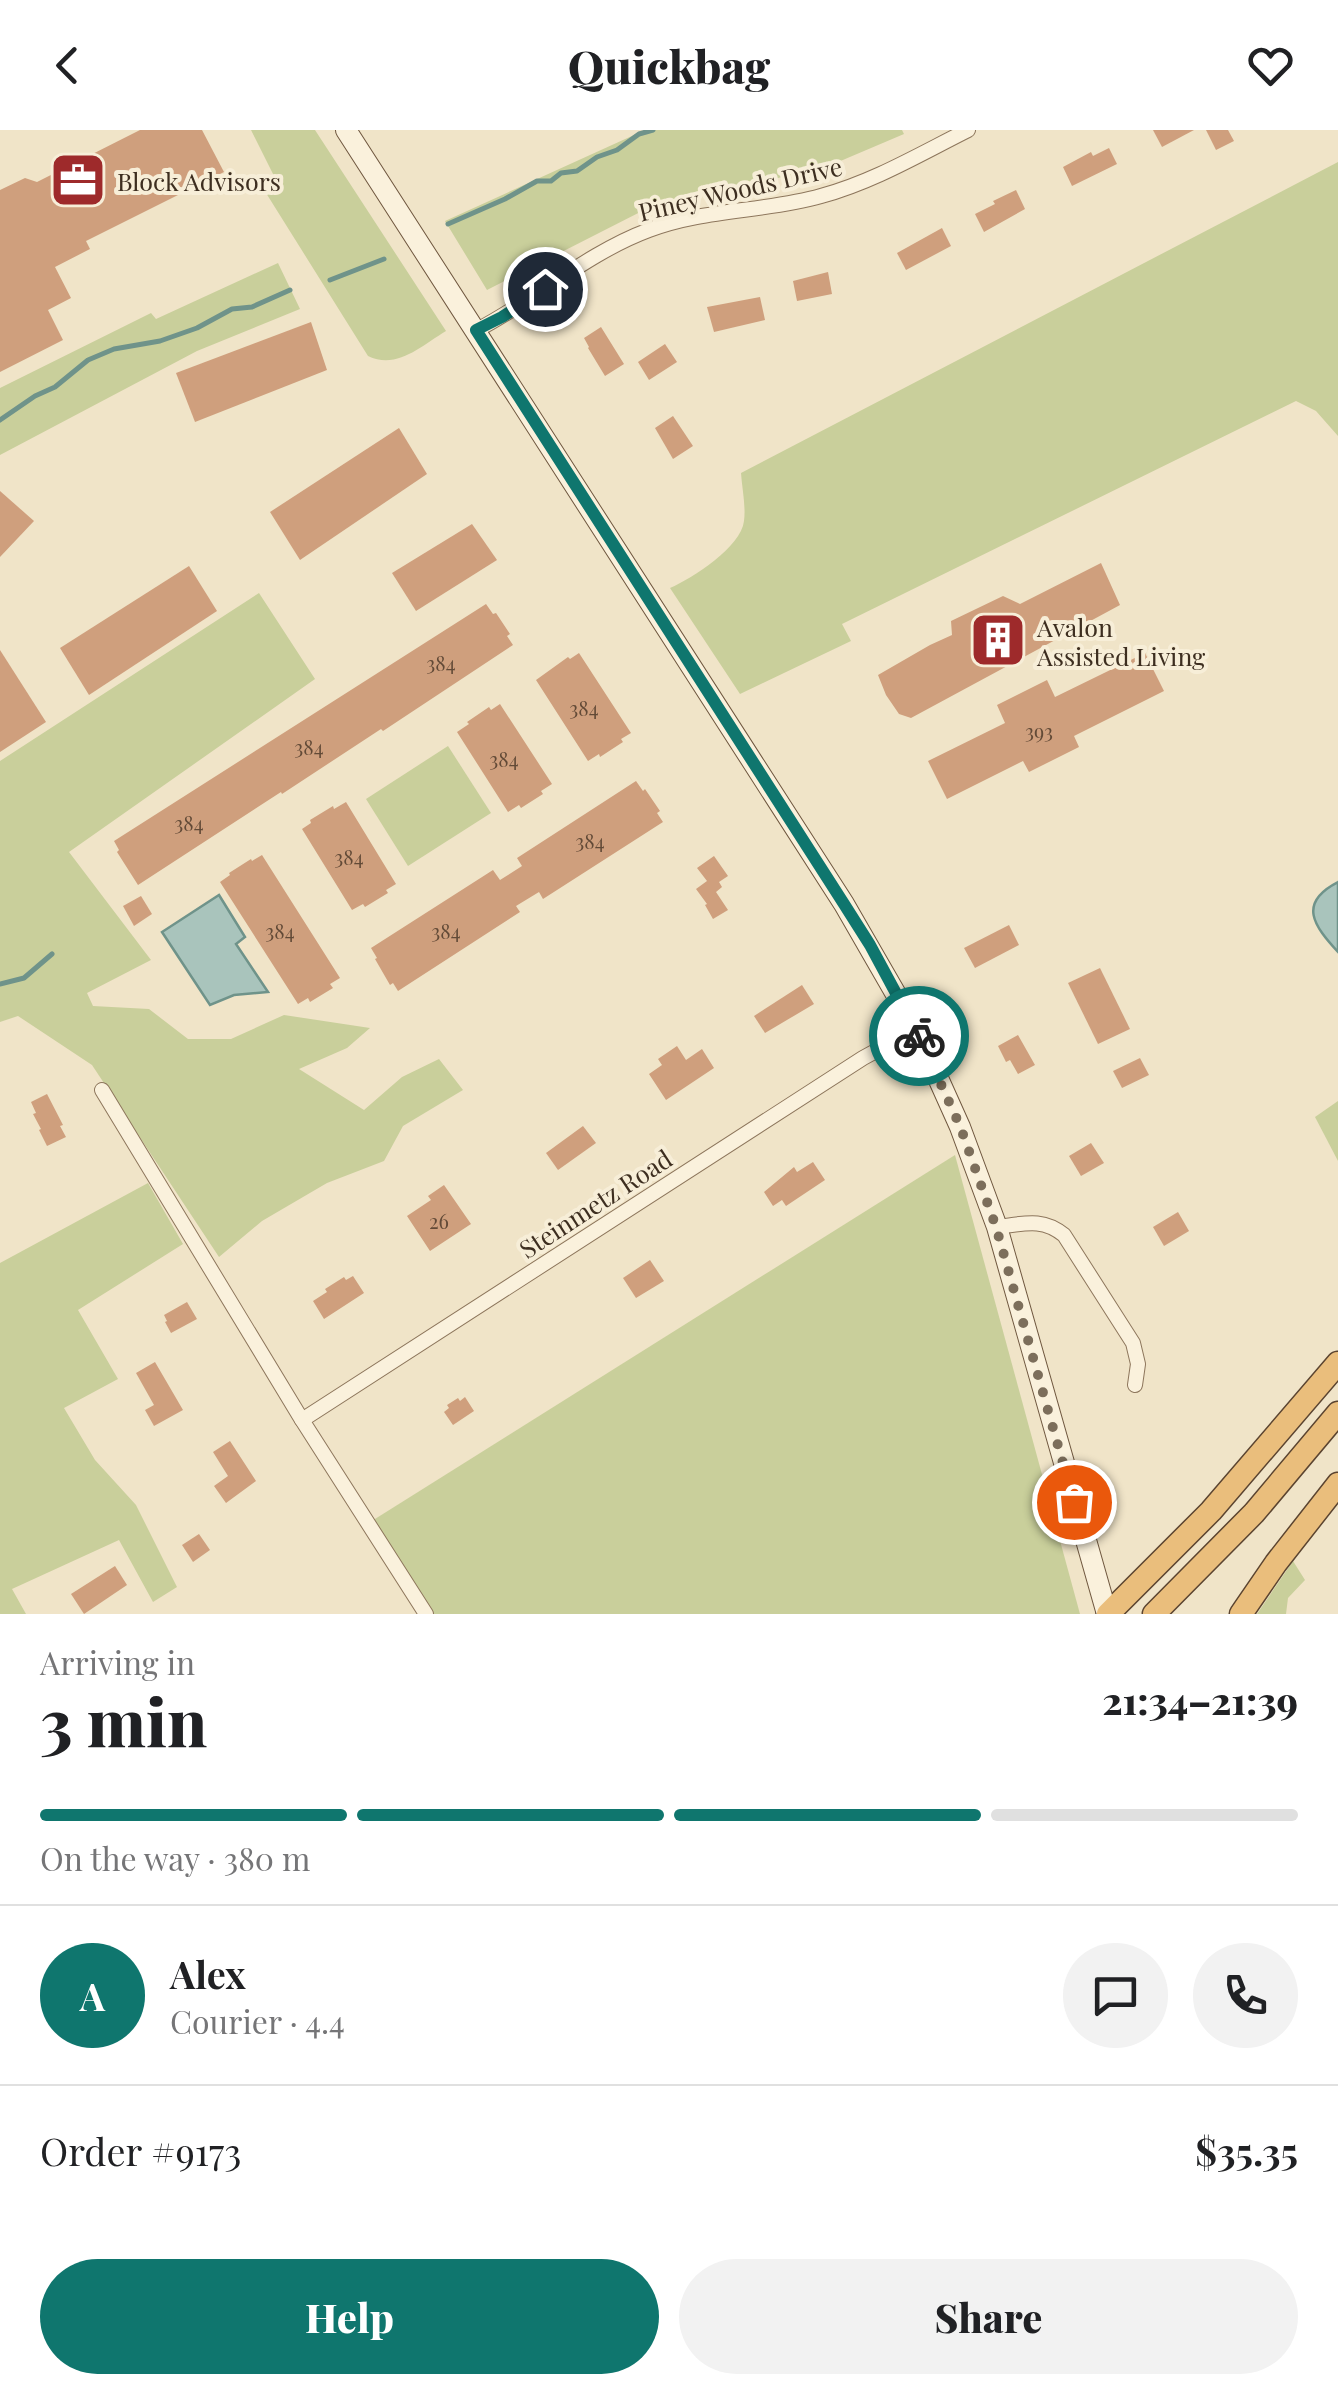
<!DOCTYPE html>
<meta charset="utf-8">
<style>
:root{--surface:#fff;--page:#f2f2f2;--text:#202124;--muted:#757577;--line:#e0e0e0;--accent:#0f766e}
body{margin:0;font-family:"Playfair Display",serif;background:var(--page);color:var(--text);height:100vh;display:flex;flex-direction:column;font-size:38px;white-space:nowrap}
*{box-sizing:border-box;margin:0}
p{font-size:32px;color:var(--muted)}
.icon{flex:none;width:55px;height:55px;fill:none;stroke:currentColor;stroke-width:2;stroke-linecap:round;stroke-linejoin:round}
.map{position:relative;height:1484px;overflow:hidden}
.sheet{display:flex;flex-direction:column;background:var(--surface);flex:1}
.sheet>*{flex:none}
.pin{position:absolute;display:grid;place-items:center;width:85px;height:85px;color:#fff;margin:-42px;border:5px solid #fff;border-radius:50%;box-shadow:0 2px 10px #0007}
.courier{position:absolute;display:grid;place-items:center;width:100px;height:100px;margin:-50px;border:8px solid #0f766e;border-radius:50%;background:#fff;color:#222;box-shadow:0 2px 12px #0007}
.head em{font-style:normal;font-weight:800}
.head div{display:flex;flex-direction:column-reverse}
.head{display:flex;align-items:center;justify-content:space-between;height:170px;padding:0 40px}
h1{font-size:65px;font-weight:800;line-height:75px}
.bar{display:grid;grid-template-columns:repeat(4,1fr);gap:15px 10px;align-content:center;height:120px;padding:0 40px}
.bar i{height:12px;border-radius:8px;background:var(--line)}
.bar .active{background:var(--accent)}
.bar p{grid-column:span 4}
.line{display:flex;align-items:center;gap:25px;padding:0 40px;border-top:2px solid var(--line)}
.line div{flex:1}
.round{display:grid;place-items:center;flex:none;width:105px;height:105px;border-radius:52px;background:var(--page)}
.button{display:flex;gap:20px;margin-top:auto;padding:20px 40px}
.button a{flex:1;height:115px;border-radius:60px;background:var(--accent);color:#fff;font-size:40px;font-weight:800;line-height:115px;text-align:center}
.button a+a{background:var(--page);color:var(--text)}
header{display:flex;justify-content:space-between;align-items:center;height:130px;padding:0 40px;background:var(--surface);font-size:45px;font-weight:800}
.map>svg:first-child{display:block}
.green{fill:#c9cf9b}
.water{fill:#a9c4bc;stroke:#6f938a;stroke-width:2.5}
.lines{fill:none;stroke-linecap:round;stroke-linejoin:round}
.stream{stroke:#6f938a;stroke-width:5}
.building{fill:#cf9f7d}
.minor-casing{stroke:#8d765c;stroke-width:16}
.secondary-casing{stroke:#6f573f;stroke-width:22}
.trunk-casing{stroke:#5b4430;stroke-width:25}
.minor{stroke:#faf1dc;stroke-width:14}
.secondary{stroke:#faf1dc;stroke-width:20}
.trunk{stroke:#eabe7c;stroke-width:22}
.done{stroke:#7c6e5b;stroke-width:10;stroke-dasharray:0 18}
.route{stroke:#0f766e;stroke-width:12}
.labels{text-anchor:middle;dominant-baseline:central;stroke-width:8;stroke-linejoin:round;paint-order:stroke}
.number-label{font-size:20px;fill:#624a37}
.poi-label{font-size:25px;fill:#3d2e20;stroke:#f7eed8;text-anchor:start}
.street-label{font-size:25px;fill:#3d2e20;stroke:#f7eed8}
</style>
<header><svg class="icon" aria-label="back" viewBox="0 0 24 24"><path d="M15 5l-7 7 7 7"/></svg>Quickbag<svg class="icon" aria-label="heart" viewBox="0 0 24 24"><path d="M12 20l-8-8c-3-5 5-10 8-4 3-6 11-1 8 4z"/></svg></header>
<div class="map">
<svg width="1338" height="1484" viewBox="0 0 1338 1484">
<rect width="100%" height="100%" fill="#f0e4c8"/>
<g class="green">
<path d="M251,0H315L446,201C421,216 397,240 368,226L266,63L279,56Z"/>
<path d="M645,0H902L904,4L824,38L654,75L487,160L445,91Z"/>
<path d="M1338,32V306L1316,281L1296,271L842,494L851,511L740,564L670,458C693,448 741,417 744,391C746,376 742,358 741,343Z"/>
<path d="M278,133L300,179L197,221L0,325V258L151,183L156,189Z"/>
<path d="M259,463L315,549L69,722L151,830L87,863L93,876L149,879L188,909H231L284,885L370,898L347,918L299,939L364,980L402,947L439,929L463,960L403,996L384,1031L327,1053L262,1091L219,1127L92,935L18,886L0,892V631Z"/>
<path d="M448,616L491,683L408,736L366,669Z"/>
<path d="M1338,971V1031L1315,987Z"/>
<path d="M955,1025L1080,1484H426L367,1394Z"/>
<path d="M148,1053L183,1114L78,1180L118,1249L64,1278L95,1330L136,1375L177,1457L153,1472L119,1410L12,1459L26,1484H0V1133Z"/>
<path d="M1293,1431L1305,1450L1288,1468L1286,1484H1257Z"/>
</g>
<g class="water">
<path d="M1338,752V822C1314,796 1297,773 1338,752Z"/>
<path d="M219,765L245,807L236,814L268,862L234,865L210,875L162,802Z"/>
</g>
<g class="lines">
<g class="stream">
<path d="M448,94L505,69L537,51H551L561,43L577,41L597,27L617,20L639,4L653,0"/>
<path d="M330,150L384,129"/>
<path d="M0,290L35,266L55,257L88,230L114,219L160,211L197,198L232,179L252,177L290,160"/>
<path d="M0,854L24,848L52,824"/>
</g>
</g>
<g class="building">
<path d="M140,0H202L224,42L86,111L90,119L55,137L71,168L48,180L63,210L0,242V60L25,48L37,52Z"/>
<path d="M1153,0H1194L1162,17Z"/>
<path d="M1206,0H1228L1234,11L1216,20Z"/>
<path d="M1109,18L1117,34L1072,56L1063,37L1091,22L1093,26Z"/>
<path d="M1016,60L1025,79L984,102L975,84L995,74L993,71Z"/>
<path d="M942,98L951,116L906,140L897,123Z"/>
<path d="M828,142L832,164L797,171L793,151Z"/>
<path d="M760,167L765,190L714,202L707,177Z"/>
<path d="M311,192L327,240L195,292L176,243Z"/>
<path d="M601,197L624,234L605,246L588,218L589,217L584,208Z"/>
<path d="M665,214L677,232L649,250L638,232Z"/>
<path d="M673,286L693,316L673,329L655,298Z"/>
<path d="M399,298L427,344L300,430L270,382Z"/>
<path d="M0,361L34,391L0,427Z"/>
<path d="M472,394L497,430L416,481L392,443Z"/>
<path d="M1101,433L1120,475L911,588L899,584L886,565L878,545L930,515L952,505L951,491L1003,466L1020,474Z"/>
<path d="M189,436L217,481L89,565L60,518Z"/>
<path d="M486,474L493,484L496,483L510,504L507,506L513,515L383,601L381,599L282,664L281,662L138,755L117,722L119,720L114,711Z"/>
<path d="M0,520L46,592L0,622Z"/>
<path d="M579,523L631,603L621,609L623,612L600,627L599,624L588,631L536,550L568,527L570,529Z"/>
<path d="M1145,523L1164,561L1074,606L1079,617L1029,642L1023,631L947,669L928,631L1005,593L997,575L1047,550L1055,567Z"/>
<path d="M500,574L552,654L541,661L543,664L521,678L519,675L508,682L457,602L469,594L467,592L489,577L491,580Z"/>
<path d="M636,651L643,661L645,659L660,681L657,683L663,692L543,769L539,762L516,776L520,782L398,861L393,853L390,855L375,829L377,828L371,818L493,740L500,750L522,736L517,728Z"/>
<path d="M346,672L396,754L386,760L388,763L365,777L363,774L352,780L302,699L311,693L310,690L333,676L334,679Z"/>
<path d="M262,725L340,848L330,854L333,858L310,872L308,868L298,874L220,752L230,745L229,743L251,729L252,731Z"/>
<path d="M714,726L728,746L719,752L722,757L716,762L728,780L713,789L705,775L707,774L696,759L707,751L697,738Z"/>
<path d="M141,766L152,784L134,796L123,776Z"/>
<path d="M1009,795L1019,815L975,838L964,818Z"/>
<path d="M1100,838L1130,899L1098,914L1068,853Z"/>
<path d="M802,855L814,874L765,903L754,886Z"/>
<path d="M1018,905L1035,935L1018,944L1010,930L1006,932L998,916Z"/>
<path d="M677,916L686,930L702,919L714,938L666,970L649,944L662,935L658,929Z"/>
<path d="M1140,928L1149,945L1122,958L1113,941Z"/>
<path d="M47,964L63,995L60,996L66,1007L47,1016L39,1000L41,999L33,984L36,983L31,972Z"/>
<path d="M583,996L596,1013L558,1040L546,1023Z"/>
<path d="M1091,1013L1104,1033L1081,1046L1069,1026Z"/>
<path d="M813,1032L825,1050L786,1076L782,1070L773,1076L764,1062L794,1037L797,1042Z"/>
<path d="M444,1055L471,1094L430,1121L407,1086L431,1070L428,1066Z"/>
<path d="M1178,1082L1189,1101L1164,1116L1153,1097Z"/>
<path d="M650,1130L664,1151L636,1168L623,1148Z"/>
<path d="M353,1146L364,1163L324,1189L313,1171L327,1162L325,1159L344,1147L346,1150Z"/>
<path d="M187,1172L197,1189L171,1203L165,1192L167,1191L164,1185Z"/>
<path d="M155,1232L183,1280L154,1296L145,1280L154,1275L136,1243Z"/>
<path d="M465,1267L474,1281L453,1295L444,1282L449,1278L447,1275L458,1268L460,1271Z"/>
<path d="M230,1311L256,1351L226,1373L214,1356L228,1346L213,1322Z"/>
<path d="M199,1404L210,1420L193,1432L182,1415Z"/>
<path d="M115,1436L127,1455L84,1484L71,1464Z"/>
</g>
<g class="lines">
<g class="minor-casing">
<g id="minor">
<path d="M477,200C535,170 587,123 649,100C704,79 765,82 821,66C873,52 920,24 968,0"/>
<path d="M102,960L302,1290L426,1484"/>
<path d="M997,1097C1023,1094 1042,1087 1064,1105L1133,1213L1138,1234L1135,1255"/>
<path d="M302,1290L863,928L916,899"/>
</g>
</g>
<g class="secondary-casing">
<path id="secondary" d="M346,0L844,774L916,899L960,997L997,1097L1107,1484"/>
</g>
<g class="trunk-casing">
<g id="trunk">
<path d="M1108,1484L1211,1381L1338,1233"/>
<path d="M1154,1484L1254,1383L1338,1283"/>
<path d="M1241,1484L1276,1433L1338,1354"/>
</g>
</g>
<use href="#minor" class="minor"/>
<use href="#secondary" class="secondary"/>
<use href="#trunk" class="trunk"/>
</g>
<g class="lines">
<path class="done" d="M919,906L960,996L996,1097L1074,1372"/>
<path class="route" d="M545,159L502,187L476,200L844,774L870,815L919,906"/>
</g>
<defs>
<g id="office-square" transform="scale(2.875)"><rect x="-9" y="-9" width="18" height="18" rx="4" fill="#9e2a2b" stroke="#f7eed8"/><path d="M-6-3h4V-5.5h4V-3h4V5H-6ZM-1-4.5V-3h2v-1.5ZM-6 0V1H6V0Z" fill="#fff"/></g>
<g id="building-square" transform="scale(2.875)"><rect x="-9" y="-9" width="18" height="18" rx="4" fill="#9e2a2b" stroke="#f7eed8"/><path d="M-4-6H4V6H1V3H-1V6H-4ZM-2.5-4.3h1.7v1.8h-1.7ZM.8-4.3h1.7v1.8H.8ZM-2.5-1h1.7V.8h-1.7ZM.8-1h1.7V.8H.8Z" fill="#fff"/></g>
</defs>
<g fill-rule="evenodd">
<use href="#office-square" x="78" y="50"/>
<use href="#building-square" x="998" y="510"/>
</g>
<g class="labels">
<g class="number-label">
<text x="441" y="532">384</text>
<text x="584" y="577">384</text>
<text x="1039" y="600">393</text>
<text x="309" y="616">384</text>
<text x="504" y="628">384</text>
<text x="189" y="692">384</text>
<text x="590" y="710">384</text>
<text x="349" y="726">384</text>
<text x="280" y="800">384</text>
<text x="446" y="800">384</text>
<text x="439" y="1090">26</text>
</g>
<g class="poi-label">
<text x="117" y="50">Block Advisors</text>
<text x="1037" y="496">Avalon<tspan x="1037" dy="29">Assisted Living</tspan></text>
</g>
<g class="street-label">
<text transform="translate(740 58) rotate(-13)">Piney Woods Drive</text>
<text transform="translate(595 1073) rotate(-33)">Steinmetz Road</text>
</g>
</g>
</svg>
<div class="pin" style="left:1074px;top:1372px;background:#ea580c"><svg class="icon" aria-label="bag" viewBox="0 0 24 24"><path d="M5 8h14l-1 12H6zM9 8a3 3 0 0 1 6 0"/></svg></div>
<div class="pin" style="left:545px;top:159px;background:#1f2937"><svg class="icon" aria-label="home" viewBox="0 0 24 24"><path d="M3 11l9-7 9 7M6 9v11h12V9"/></svg></div>
<div class="courier" style="left:919px;top:906px"><svg class="icon" aria-label="bike" viewBox="0 0 24 24"><circle cx="6" cy="16" r="4"/><circle cx="18" cy="16" r="4"/><path d="M6 16l4-8h5l3 8M10 8l3 8H6M13 5h3"/></svg></div>
</div>
<section class="sheet">
<div class="head"><div><h1>3 min</h1><p>Arriving in</p></div><em>21:34–21:39</em></div>
<div class="bar"><i class="active"></i><i class="active"></i><i class="active"></i><i></i><p>On the way · 380 m</p></div>
<div class="line" style="height:180px"><b class="round" style="background:var(--accent);color:#fff">A</b><div><b>Alex</b><p>Courier · 4.4</p></div><a class="round"><svg class="icon" aria-label="chat" viewBox="0 0 24 24"><path d="M4 5h16v11H9l-5 4z"/></svg></a><a class="round"><svg class="icon" aria-label="phone" viewBox="0 0 24 24"><path d="M5 4h4l2 5-3 2q2 4 5 5l2-3 5 2v4C11 20 4 13 5 4z"/></svg></a></div>
<div class="line" style="height:130px"><div>Order #9173</div><b>$35.35</b></div>
<div class="button"><a>Help</a><a>Share</a></div>
</section>
